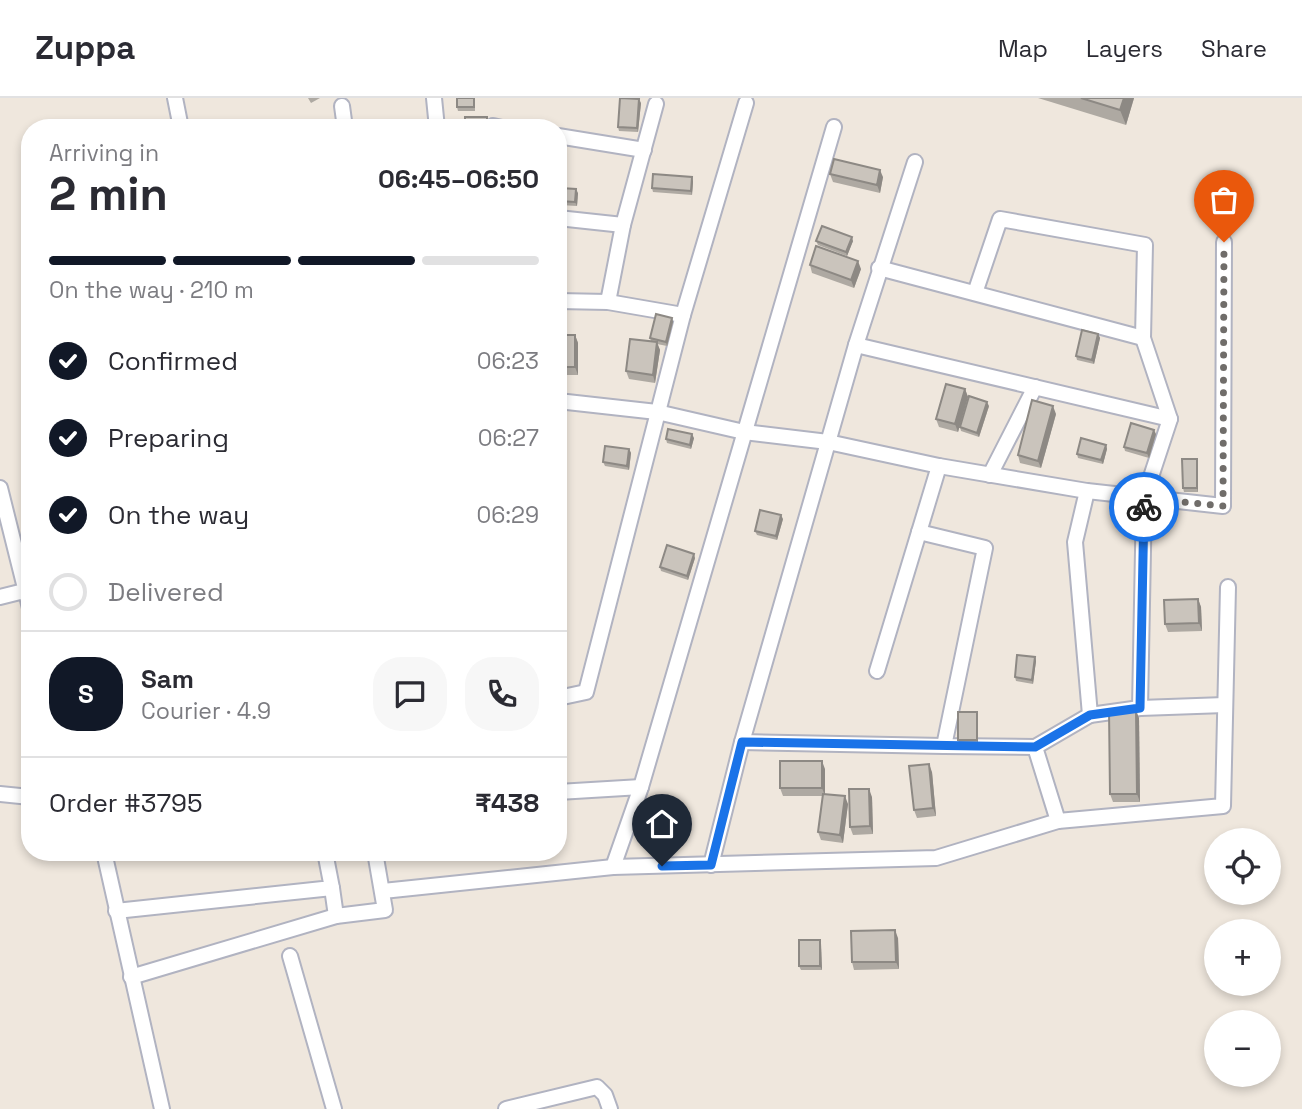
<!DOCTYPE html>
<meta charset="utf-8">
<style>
:root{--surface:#fff;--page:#f7f7f7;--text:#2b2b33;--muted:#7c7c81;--line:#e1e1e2;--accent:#111827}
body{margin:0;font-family:"Space Grotesk",sans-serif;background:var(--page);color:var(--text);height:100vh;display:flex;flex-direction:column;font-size:26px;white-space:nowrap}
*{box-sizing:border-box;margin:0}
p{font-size:23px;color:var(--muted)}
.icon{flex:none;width:38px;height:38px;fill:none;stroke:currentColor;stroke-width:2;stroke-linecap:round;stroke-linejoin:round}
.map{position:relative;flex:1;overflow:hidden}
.sheet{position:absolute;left:21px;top:21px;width:546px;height:742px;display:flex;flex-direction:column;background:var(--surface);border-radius:28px;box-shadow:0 4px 10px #0003}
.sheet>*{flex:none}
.controls{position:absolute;left:1204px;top:730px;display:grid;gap:14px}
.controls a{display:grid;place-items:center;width:77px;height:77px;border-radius:50%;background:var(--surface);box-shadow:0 4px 10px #0003;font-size:35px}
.pin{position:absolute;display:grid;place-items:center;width:60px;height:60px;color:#fff;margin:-72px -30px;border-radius:50% 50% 50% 0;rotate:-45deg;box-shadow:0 0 7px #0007}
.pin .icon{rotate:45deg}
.courier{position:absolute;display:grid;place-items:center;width:70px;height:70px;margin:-35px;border:5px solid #1a73e8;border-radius:50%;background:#fff;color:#222;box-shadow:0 2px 9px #0007}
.headline em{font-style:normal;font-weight:700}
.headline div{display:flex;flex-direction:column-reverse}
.headline{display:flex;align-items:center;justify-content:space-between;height:119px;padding:0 28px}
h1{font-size:46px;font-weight:700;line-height:52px}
.bar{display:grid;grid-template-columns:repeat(4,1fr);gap:10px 7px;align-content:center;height:84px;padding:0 28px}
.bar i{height:9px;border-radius:5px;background:var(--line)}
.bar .current{background:var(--accent)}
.bar p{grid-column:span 4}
.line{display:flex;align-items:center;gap:18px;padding:0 28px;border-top:2px solid var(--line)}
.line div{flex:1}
.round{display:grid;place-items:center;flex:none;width:74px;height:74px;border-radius:28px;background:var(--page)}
ol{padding:0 28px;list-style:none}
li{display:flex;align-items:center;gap:21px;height:77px}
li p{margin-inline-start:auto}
li .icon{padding:7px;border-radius:50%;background:var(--accent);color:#fff;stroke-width:4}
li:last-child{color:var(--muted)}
li i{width:38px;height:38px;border:4px solid var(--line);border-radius:50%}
header{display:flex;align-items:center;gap:42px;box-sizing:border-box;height:98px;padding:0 35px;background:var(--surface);border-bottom:2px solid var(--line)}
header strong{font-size:33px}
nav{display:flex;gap:38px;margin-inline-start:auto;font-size:24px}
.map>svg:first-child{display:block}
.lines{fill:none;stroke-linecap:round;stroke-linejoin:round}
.service-casing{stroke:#b1b3c1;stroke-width:18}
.service{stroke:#fff;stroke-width:14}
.wall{fill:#aea9a2}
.shaded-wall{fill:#8d8984}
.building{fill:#cac4bc;stroke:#8d8984;stroke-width:2}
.done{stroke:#706d6a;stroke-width:7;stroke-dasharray:0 12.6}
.route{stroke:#1a73e8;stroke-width:9}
</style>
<header>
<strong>Zuppa</strong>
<nav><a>Map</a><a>Layers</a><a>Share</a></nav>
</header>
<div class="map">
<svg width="1302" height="1011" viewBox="0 0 1302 1011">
<rect width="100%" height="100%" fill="#efe7dd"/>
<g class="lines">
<g class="service-casing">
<g id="service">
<path d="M175,0L181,30"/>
<path d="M434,0L437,30"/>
<path d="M342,8L345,30"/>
<path d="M493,28L502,30"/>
<path d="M558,38L644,52"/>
<path d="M558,120L623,127L656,6"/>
<path d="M879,170L1143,240"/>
<path d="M975,195L1000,121L1145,147L1143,240L1170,321L1144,400L1140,610"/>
<path d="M558,203L608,204L623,127"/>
<path d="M608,204L683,217"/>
<path d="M856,247L1170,321"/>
<path d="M558,303L657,314L744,334L828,344L939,368L1087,393L1223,408L1224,144"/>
<path d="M990,377L1035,289"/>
<path d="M0,390L30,510"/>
<path d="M919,434L985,450L944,648L1035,649"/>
<path d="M0,499L24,493"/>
<path d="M877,573L939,368"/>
<path d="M558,600L586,594L683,217L746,5"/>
<path d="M1090,617L1140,610L1225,607"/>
<path d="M742,644L944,648"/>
<path d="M558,694L641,689"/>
<path d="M0,696L30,699"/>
<path d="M1058,723L1223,708L1228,489"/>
<path d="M104,754L162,1011"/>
<path d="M711,767L742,644L856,247L915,64"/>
<path d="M613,769L641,689L834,29"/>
<path d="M332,790L336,818L385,812L375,754"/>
<path d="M383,793L613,769L936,760L1058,723L1035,649L1090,617L1075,444L1087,393"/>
<path d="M116,813L332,790L325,754"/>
<path d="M290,858L334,1011"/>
<path d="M131,879L336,818"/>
<path d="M506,1011L597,989L605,997L610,1011"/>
</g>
</g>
<use href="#service" class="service"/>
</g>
<g class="wall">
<path d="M308,0H320L311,5Z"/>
<path d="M475,0V13H458L457,9Z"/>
<path d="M1038,0H1134L1126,27Z"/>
<path d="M641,5L638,34L619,33L618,29Z"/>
<path d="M830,76L883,79L880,95L833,84Z"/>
<path d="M693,83L692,97L653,94L652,90Z"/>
<path d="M578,95L577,108L560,107L559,103Z"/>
<path d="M816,143H853L847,158L818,147Z"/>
<path d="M810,167L861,171L854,190L812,175Z"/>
<path d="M672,220L673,224L667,248L657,246L660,252L655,285L629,281L626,273L651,243L650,240Z"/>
<path d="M1098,236L1100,240L1094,266L1077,262L1076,258Z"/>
<path d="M558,237H575L578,245V277H558Z"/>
<path d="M965,291L968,299L958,334L939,329L936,321Z"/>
<path d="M989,308L979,339L961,333L960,329Z"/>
<path d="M1056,316L1041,370L1020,365L1018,357Z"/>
<path d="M1156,336L1149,360L1125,353L1124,349Z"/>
<path d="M694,340L691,351L667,345L666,341Z"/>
<path d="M1106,347L1107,351L1103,366L1078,360L1077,356Z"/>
<path d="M629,351L631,355L629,372L605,368L603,364Z"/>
<path d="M1198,365V394H1184L1183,390Z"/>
<path d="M783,421L777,442L757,437L755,433Z"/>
<path d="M695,460L688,482L661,473L660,469Z"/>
<path d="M1198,501L1201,509L1202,533L1168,534L1165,526Z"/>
<path d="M1035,559L1036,563L1033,586L1016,583L1015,579Z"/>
<path d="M977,614L978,618V646H959L958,642Z"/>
<path d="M1139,620L1140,704H1113L1110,696Z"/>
<path d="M825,671V696L848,706L843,745L821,742L818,734L823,698H783L780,690Z"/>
<path d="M932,674L936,718L917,720L914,712Z"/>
<path d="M872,699L873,736L853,737L850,729Z"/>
<path d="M898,840L899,871L854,872L852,864Z"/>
<path d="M820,842L821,846L822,872H801L799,868Z"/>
</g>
<g class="shaded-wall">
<path d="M1124,0H1134L1126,27L1120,12Z"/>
<path d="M639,1L641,5L638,34L637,30Z"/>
<path d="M880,72L883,79L880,95L877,87Z"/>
<path d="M692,79L693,83L692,97L691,93Z"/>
<path d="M576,91L578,95L577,108L575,104Z"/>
<path d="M852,139L853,143L847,158L846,154Z"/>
<path d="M858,163L861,171L854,190L851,182Z"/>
<path d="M672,220L673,224L667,248L666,244Z"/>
<path d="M1098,236L1100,240L1094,266L1092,262Z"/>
<path d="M575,237L578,245V277L575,269Z"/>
<path d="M657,244L660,252L655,285L653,277Z"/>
<path d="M965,291L968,299L958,334L955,326Z"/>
<path d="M987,304L989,308L979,339L977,335Z"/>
<path d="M1053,308L1056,316L1041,370L1038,363Z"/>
<path d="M1154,332L1156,336L1149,360L1147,355Z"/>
<path d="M692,336L694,340L691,351L690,347Z"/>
<path d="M1106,347L1107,351L1103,366L1101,362Z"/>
<path d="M629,351L631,355L629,372L627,368Z"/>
<path d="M1197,361L1198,365V394L1197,390Z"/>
<path d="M781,417L783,421L777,442L776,438Z"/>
<path d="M694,456L695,460L688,482L687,478Z"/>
<path d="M1198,501L1201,509L1202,533L1199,525Z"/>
<path d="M1035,559L1036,563L1033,586L1032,582Z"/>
<path d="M1136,612L1139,620L1140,704L1137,696Z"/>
<path d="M977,614L978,618V646L977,642Z"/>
<path d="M822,663L825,671V698L822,690Z"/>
<path d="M929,666L932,674L936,718L933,710Z"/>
<path d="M869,691L872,699L873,736L870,728Z"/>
<path d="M845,698L848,706L843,745L840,737Z"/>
<path d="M895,832L898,840L899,871L896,864Z"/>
<path d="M820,842L821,846L822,872L820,868Z"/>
</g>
<g class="building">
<rect x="457" y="0" width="17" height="9"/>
<path d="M620,0L639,1L637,30L618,29Z"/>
<path d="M1081,0H1124L1120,12Z"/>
<rect x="465" y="19" width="22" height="11"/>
<path d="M406,22L407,30H370L369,26Z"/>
<path d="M834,61L880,72L877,87L830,76Z"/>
<path d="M653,76L692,79L691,93L652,90Z"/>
<path d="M560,90L576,91L575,104L559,103Z"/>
<path d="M822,128L852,139L846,154L816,143Z"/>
<path d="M816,148L858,163L851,182L810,167Z"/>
<path d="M656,216L672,220L666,244L650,240Z"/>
<path d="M1082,232L1098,236L1092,262L1076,258Z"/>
<rect x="558" y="237" width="17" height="32"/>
<path d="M630,241L657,244L653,277L626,273Z"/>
<path d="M946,286L965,291L955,326L936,321Z"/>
<path d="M969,298L987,304L977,335L960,329Z"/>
<path d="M1032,302L1053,308L1038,363L1018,357Z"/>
<path d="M1131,325L1154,332L1147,355L1124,349Z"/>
<path d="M668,331L692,336L690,347L666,341Z"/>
<path d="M1081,340L1106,347L1101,362L1077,356Z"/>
<path d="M605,348L629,351L627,368L603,364Z"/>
<path d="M1182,361H1197V390H1183Z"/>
<path d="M760,412L781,417L776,438L755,433Z"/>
<path d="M667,447L694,456L687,478L660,469Z"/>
<path d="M1198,501L1199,525L1165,526L1164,502Z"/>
<path d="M1017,557L1035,559L1032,582L1015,579Z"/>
<path d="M1109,612H1136L1137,696H1110Z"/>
<rect x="958" y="614" width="19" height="28"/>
<rect x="780" y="663" width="42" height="27"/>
<path d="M929,666L933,710L914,712L909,668Z"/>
<path d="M849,691H869L870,728L850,729Z"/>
<path d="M823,696L845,698L840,737L818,734Z"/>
<path d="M895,832L896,864H852L851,833Z"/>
<rect x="799" y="842" width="21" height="26"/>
</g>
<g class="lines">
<path class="done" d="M1144,409V400L1223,408L1224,144"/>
<path class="route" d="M662,768L711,767L742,644L1035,649L1090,617L1140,610L1144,409"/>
</g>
</svg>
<div class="controls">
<a><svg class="icon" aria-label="locate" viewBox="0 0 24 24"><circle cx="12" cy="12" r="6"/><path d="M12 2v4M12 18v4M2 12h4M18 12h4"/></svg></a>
<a>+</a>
<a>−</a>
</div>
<div class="pin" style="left:1224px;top:144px;background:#ea580c"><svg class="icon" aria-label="bag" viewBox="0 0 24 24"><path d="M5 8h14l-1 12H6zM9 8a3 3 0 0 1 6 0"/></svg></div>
<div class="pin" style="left:662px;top:768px;background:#1f2937"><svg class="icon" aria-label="home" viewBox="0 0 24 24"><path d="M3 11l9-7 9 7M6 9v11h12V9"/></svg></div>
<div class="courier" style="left:1144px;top:409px"><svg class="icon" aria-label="bike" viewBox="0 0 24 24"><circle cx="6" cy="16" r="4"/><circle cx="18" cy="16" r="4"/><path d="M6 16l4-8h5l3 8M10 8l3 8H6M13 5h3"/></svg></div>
<section class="sheet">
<div class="headline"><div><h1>2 min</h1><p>Arriving in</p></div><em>06:45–06:50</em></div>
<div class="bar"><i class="current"></i><i class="current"></i><i class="current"></i><i></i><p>On the way · 210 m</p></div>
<ol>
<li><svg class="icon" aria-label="check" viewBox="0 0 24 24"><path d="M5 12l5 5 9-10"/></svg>Confirmed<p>06:23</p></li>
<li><svg class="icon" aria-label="check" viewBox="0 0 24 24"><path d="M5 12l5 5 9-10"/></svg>Preparing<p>06:27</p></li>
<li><svg class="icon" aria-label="check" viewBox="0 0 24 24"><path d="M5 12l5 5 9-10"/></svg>On the way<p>06:29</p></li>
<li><i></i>Delivered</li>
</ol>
<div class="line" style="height:126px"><b class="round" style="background:var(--accent);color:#fff">S</b><div><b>Sam</b><p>Courier · 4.9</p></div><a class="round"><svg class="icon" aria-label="chat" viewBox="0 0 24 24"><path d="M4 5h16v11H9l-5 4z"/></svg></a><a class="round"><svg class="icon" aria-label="phone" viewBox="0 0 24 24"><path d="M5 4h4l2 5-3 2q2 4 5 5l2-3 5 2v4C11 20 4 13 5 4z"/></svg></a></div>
<div class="line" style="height:91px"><div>Order #3795</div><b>₹438</b></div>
</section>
</div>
